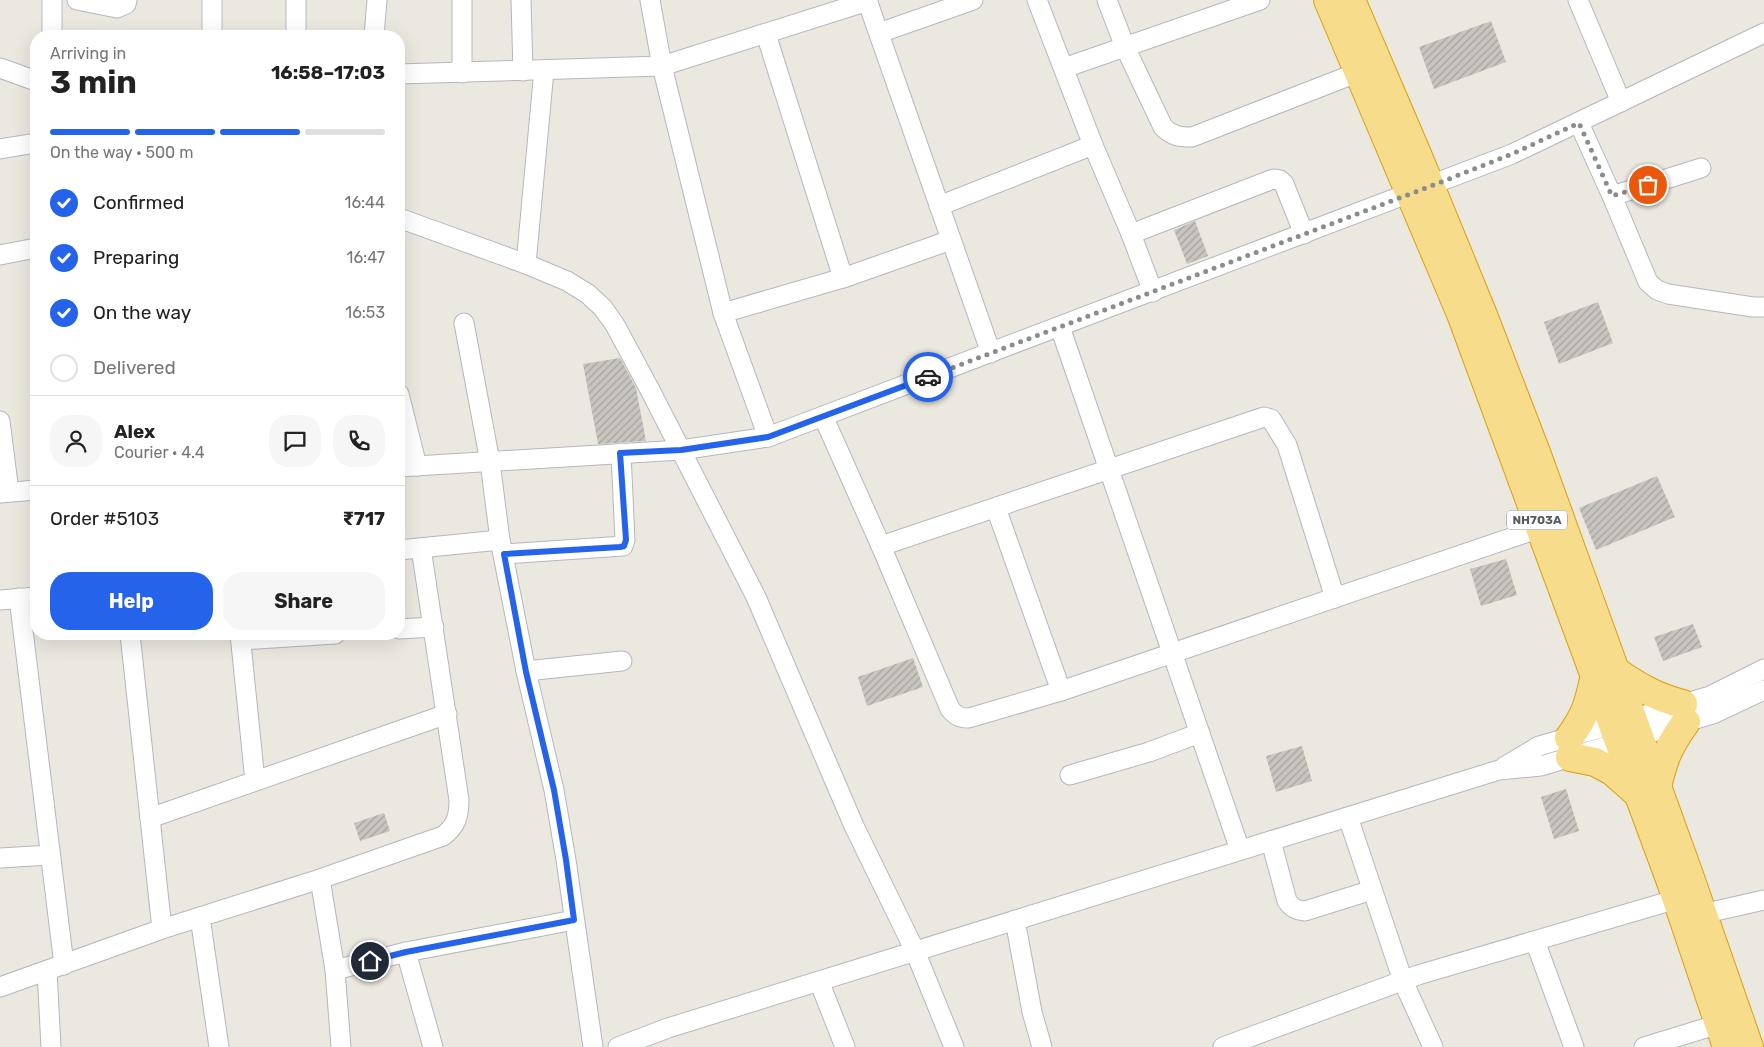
<!DOCTYPE html>
<meta charset="utf-8">
<style>
:root{--surface:#fff;--page:#f6f6f6;--text:#222;--muted:#767676;--line:#e0e0e0;--accent:#2563eb}
body{margin:0;font-family:Rubik,sans-serif;background:var(--page);color:var(--text);height:100vh;display:flex;flex-direction:column;font-size:19px;white-space:nowrap}
*{box-sizing:border-box;margin:0}
p{font-size:16px;color:var(--muted)}
.icon{flex:none;width:28px;height:28px;fill:none;stroke:currentColor;stroke-width:2;stroke-linecap:round;stroke-linejoin:round}
.map{position:relative;flex:1;overflow:hidden}
.drawer{position:absolute;left:30px;top:30px;width:375px;height:610px;display:flex;flex-direction:column;background:var(--surface);border-radius:20px;box-shadow:0 5px 20px #0002}
.drawer>*{flex:none}
.pin{position:absolute;display:grid;place-items:center;width:42px;height:42px;color:#fff;margin:-21px;border:2px solid #fff;border-radius:50%;box-shadow:0 1px 5px #0007}
.courier{position:absolute;display:grid;place-items:center;width:50px;height:50px;margin:-25px;border:4px solid #2563eb;border-radius:50%;background:#fff;color:#222;box-shadow:0 1px 6px #0007}
.headline em{font-style:normal;font-weight:700}
.headline div{display:flex;flex-direction:column-reverse}
.headline{display:flex;align-items:center;justify-content:space-between;height:85px;padding:0 20px}
h1{font-size:32px;font-weight:700;line-height:38px}
.bar{display:grid;grid-template-columns:repeat(4,1fr);gap:8px 5px;align-content:center;height:60px;padding:0 20px}
.bar i{height:6px;border-radius:4px;background:var(--line)}
.bar .current{background:var(--accent)}
.bar p{grid-column:span 4}
.line{display:flex;align-items:center;gap:12px;padding:0 20px;border-top:1px solid var(--line)}
.line div{flex:1}
.round{display:grid;place-items:center;flex:none;width:52px;height:52px;border-radius:20px;background:var(--page)}
ol{padding:0 20px;list-style:none}
li{display:flex;align-items:center;gap:15px;height:55px}
li p{margin-inline-start:auto}
li .icon{padding:5px;border-radius:50%;background:var(--accent);color:#fff;stroke-width:4}
li:last-child{color:var(--muted)}
li i{width:28px;height:28px;border:2px solid var(--line);border-radius:50%}
.cta{display:flex;gap:10px;margin-top:auto;padding:10px 20px}
.cta a{flex:1;height:58px;border-radius:20px;background:var(--accent);color:#fff;font-size:20px;font-weight:700;line-height:58px;text-align:center}
.cta a+a{background:var(--page);color:var(--text)}
.map>svg:first-child{display:block}
.building{fill:url(#building-hatch)}
.lines{fill:none;stroke-linecap:round;stroke-linejoin:round}
.minor-casing{stroke:#b5b7bc;stroke-width:21}
.highway-casing{stroke:#dc9f0e;stroke-width:30}
.minor{stroke:#fff;stroke-width:19}
.highway{stroke:#f6dc8b;stroke-width:28}
.done{stroke:#8b8d8d;stroke-width:5;stroke-dasharray:0 9}
.route{stroke:#2563eb;stroke-width:6}
.labels{text-anchor:middle;dominant-baseline:central;stroke-width:4;stroke-linejoin:round;paint-order:stroke}
.shield{fill:#fff;stroke:#8a8d90;stroke-width:1}
.shield-label{font-size:12px;font-weight:bold;fill:#585c60}
</style>
<div class="map">
<svg width="1764" height="1047" viewBox="0 0 1764 1047">
<defs>
<pattern id="building-hatch" width="6" height="6" patternUnits="userSpaceOnUse" patternTransform="scale(1.25)"><rect width="6" height="6" fill="#c8c5bf"/><path d="M-1 1l2-2M0 6l6-6M5 7l2-2" fill="none" stroke="#a5a39f"/></pattern>
</defs>
<rect width="100%" height="100%" fill="#ebe8e0"/>
<g class="building">
<path d="M1491,21L1506,62L1434,89L1419,47Z"/>
<path d="M1195,221L1208,256L1187,264L1174,230Z"/>
<path d="M1598,302L1613,343L1559,364L1544,322Z"/>
<path d="M620,358L636,388L646,441L598,444L583,364Z"/>
<path d="M1657,476L1675,517L1596,550L1579,508Z"/>
<path d="M1506,559L1517,595L1481,606L1470,569Z"/>
<path d="M1693,624L1702,647L1663,661L1654,637Z"/>
<path d="M913,658L923,687L867,706L858,677Z"/>
<path d="M1302,746L1312,781L1276,792L1266,756Z"/>
<path d="M1566,789L1579,831L1554,839L1541,797Z"/>
<path d="M384,813L390,831L360,841L354,823Z"/>
</g>
<g class="lines">
<g class="minor-casing">
<g id="minor">
<path d="M77,0L117,8L126,4L127,0"/>
<path d="M212,0V36"/>
<path d="M296,0V36"/>
<path d="M521,0L523,71"/>
<path d="M650,0L662,66L723,313L768,437"/>
<path d="M867,0L991,353"/>
<path d="M1037,0L1093,145L1131,234L1153,292"/>
<path d="M1107,0L1125,47L1163,127C1172,136 1179,137 1192,137L1359,72"/>
<path d="M1578,0L1621,102"/>
<path d="M879,33L973,0"/>
<path d="M766,34L843,278"/>
<path d="M52,36V0"/>
<path d="M374,36L377,0"/>
<path d="M0,68L36,81"/>
<path d="M1064,68L1260,0"/>
<path d="M462,73V0"/>
<path d="M399,74L662,66L868,1"/>
<path d="M1579,123L1612,196L1648,282L1657,290L1668,294L1753,307H1764"/>
<path d="M0,149L36,143"/>
<path d="M1612,196L1701,168"/>
<path d="M939,206L1093,145"/>
<path d="M399,218L526,264L567,281L588,294L603,308L615,325L650,390L756,597L854,826L915,951L954,1047"/>
<path d="M1131,234L1273,179L1280,180L1284,184L1304,234"/>
<path d="M0,255L36,248"/>
<path d="M526,264L544,70"/>
<path d="M723,313L843,278L951,240"/>
<path d="M464,323L490,462L500,540L526,671L554,790L566,860L593,1047"/>
<path d="M1060,327L1240,850"/>
<path d="M399,394L417,466"/>
<path d="M823,416L881,546L950,709C956,716 960,718 969,718L1061,691L1540,528"/>
<path d="M0,421L9,492"/>
<path d="M399,467L681,450L768,437L1512,154L1764,33"/>
<path d="M0,493L36,490"/>
<path d="M996,508L1061,691"/>
<path d="M881,546L1264,417L1271,419L1287,445L1335,598"/>
<path d="M399,550L500,540"/>
<path d="M504,554L623,546L625,540L621,453"/>
<path d="M19,598L64,965"/>
<path d="M0,600L36,597"/>
<path d="M399,629L434,627"/>
<path d="M130,634L162,929"/>
<path d="M240,634L255,781"/>
<path d="M241,640L335,634"/>
<path d="M526,671L622,661"/>
<path d="M1504,767L1539,746L1710,696L1764,669"/>
<path d="M1070,775L1149,752L1200,733"/>
<path d="M1348,817L1403,981L1433,1047"/>
<path d="M150,818L447,714"/>
<path d="M1271,841L1287,901C1292,908 1296,910 1305,911L1372,890"/>
<path d="M0,858L50,855"/>
<path d="M320,879L335,970L341,1047"/>
<path d="M1702,914L1764,900"/>
<path d="M200,917L219,1047"/>
<path d="M1015,920L1032,1012L1042,1047"/>
<path d="M1535,941L1574,1047"/>
<path d="M406,952L433,1047"/>
<path d="M335,970L406,952L574,920"/>
<path d="M47,971L51,1047"/>
<path d="M819,981L845,1047"/>
<path d="M0,987L162,929L320,879L443,836C456,826 459,817 459,800L421,548"/>
<path d="M618,1047L668,1028L1499,770L1541,766L1686,722L1713,714L1764,690"/>
<path d="M1223,1047L1418,975L1677,899"/>
<path d="M1644,1047L1719,1024"/>
</g>
</g>
<g class="highway-casing">
<g id="highway">
<path d="M1328,0L1461,314L1671,882L1727,1047"/>
<path d="M1351,0L1417,154L1483,315L1537,455L1688,872L1749,1047"/>
<path d="M1614,670C1637,686 1655,697 1683,704"/>
<path d="M1569,738C1586,715 1589,703 1595,675"/>
<path d="M1570,757L1595,762L1612,771L1637,793"/>
<path d="M1657,787C1664,758 1668,747 1686,722"/>
</g>
</g>
<use href="#minor" class="minor"/>
<use href="#highway" class="highway"/>
</g>
<g class="lines">
<path class="done" d="M928,377L1431,186L1512,154L1579,123L1612,196L1648,185"/>
<path class="route" d="M370,961L406,952L574,920L566,860L554,790L526,672L504,554L620,547L624,546L626,540L620,453L681,450L768,437L928,377"/>
</g>
<g class="labels">
<rect class="shield" x="1507" y="510.5" width="60" height="19" rx="4"/>
<g class="shield-label">
<text x="1537" y="520">NH703A</text>
</g>
</g>
</svg>
<div class="pin" style="left:1648px;top:185px;background:#ea580c"><svg class="icon" aria-label="bag" viewBox="0 0 24 24"><path d="M5 8h14l-1 12H6zM9 8a3 3 0 0 1 6 0"/></svg></div>
<div class="pin" style="left:370px;top:961px;background:#1f2937"><svg class="icon" aria-label="home" viewBox="0 0 24 24"><path d="M3 11l9-7 9 7M6 9v11h12V9"/></svg></div>
<div class="courier" style="left:928px;top:377px"><svg class="icon" aria-label="car" viewBox="0 0 24 24"><path d="M5 17H2v-5l4-1 3-4h7l3 4 3 1v5h-3M9 17h6M6 11h13"/><circle cx="7" cy="17" r="2"/><circle cx="17" cy="17" r="2"/></svg></div>
<section class="drawer">
<div class="headline"><div><h1>3 min</h1><p>Arriving in</p></div><em>16:58–17:03</em></div>
<div class="bar"><i class="current"></i><i class="current"></i><i class="current"></i><i></i><p>On the way · 500 m</p></div>
<ol>
<li><svg class="icon" aria-label="check" viewBox="0 0 24 24"><path d="M5 12l5 5 9-10"/></svg>Confirmed<p>16:44</p></li>
<li><svg class="icon" aria-label="check" viewBox="0 0 24 24"><path d="M5 12l5 5 9-10"/></svg>Preparing<p>16:47</p></li>
<li><svg class="icon" aria-label="check" viewBox="0 0 24 24"><path d="M5 12l5 5 9-10"/></svg>On the way<p>16:53</p></li>
<li><i></i>Delivered</li>
</ol>
<div class="line" style="height:90px"><a class="round"><svg class="icon" aria-label="person" viewBox="0 0 24 24"><circle cx="12" cy="8" r="4"/><path d="M4 21q1-7 8-7t8 7"/></svg></a><div><b>Alex</b><p>Courier · 4.4</p></div><a class="round"><svg class="icon" aria-label="chat" viewBox="0 0 24 24"><path d="M4 5h16v11H9l-5 4z"/></svg></a><a class="round"><svg class="icon" aria-label="phone" viewBox="0 0 24 24"><path d="M5 4h4l2 5-3 2q2 4 5 5l2-3 5 2v4C11 20 4 13 5 4z"/></svg></a></div>
<div class="line" style="height:65px"><div>Order #5103</div><b>₹717</b></div>
<div class="cta"><a>Help</a><a>Share</a></div>
</section>
</div>
